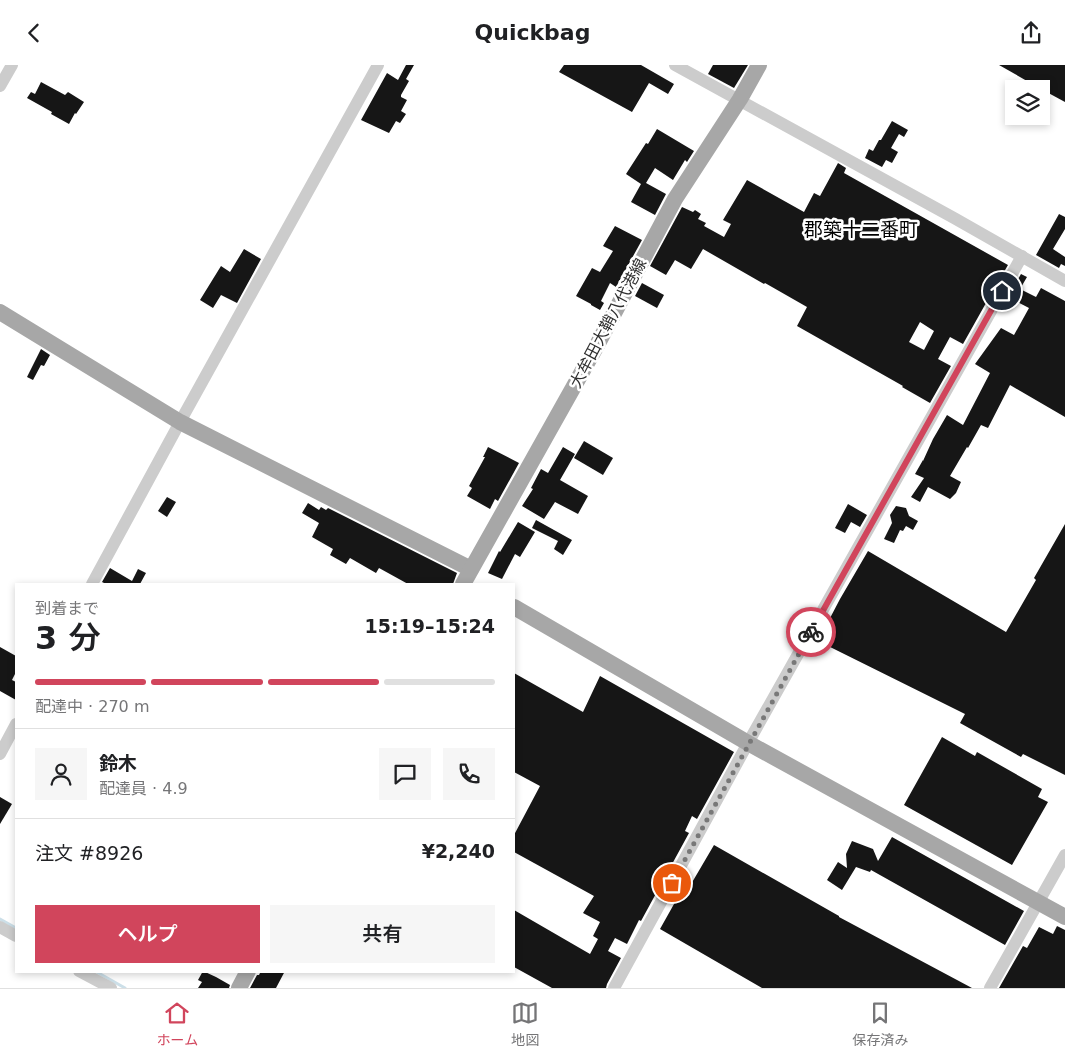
<!DOCTYPE html>
<html lang="ja">
<meta charset="utf-8">
<style>
:root{--surface:#fff;--page:#f6f6f6;--text:#202124;--muted:#757577;--line:#e0e0e0;--accent:#d1455c}
body{margin:0;font-family:"DejaVu Sans","Noto Sans JP",sans-serif;background:var(--page);color:var(--text);height:100vh;display:flex;flex-direction:column;font-size:19px;white-space:nowrap}
*{box-sizing:border-box;margin:0}
p{font-size:16px;color:var(--muted)}
.icon{flex:none;width:28px;height:28px;fill:none;stroke:currentColor;stroke-width:2;stroke-linecap:round;stroke-linejoin:round}
.map{position:relative;flex:1;overflow:hidden}
.side{position:absolute;left:15px;top:518px;width:500px;height:390px;display:flex;flex-direction:column;background:var(--surface);border-radius:0px;box-shadow:0 2px 8px #0003}
.side>*{flex:none}
.tools{position:absolute;left:1005px;top:15px;display:grid;gap:10px}
.tools a{display:grid;place-items:center;width:45px;height:45px;border-radius:0px;background:var(--surface);box-shadow:0 2px 8px #0003;font-size:25px}
.pin{position:absolute;display:grid;place-items:center;width:42px;height:42px;color:#fff;margin:-21px;border:2px solid #fff;border-radius:50%;box-shadow:0 1px 5px #0007}
.courier{position:absolute;display:grid;place-items:center;width:50px;height:50px;margin:-25px;border:4px solid #d1455c;border-radius:50%;background:#fff;color:#222;box-shadow:0 1px 6px #0007}
.head em{font-style:normal;font-weight:600}
.head div{display:flex;flex-direction:column-reverse}
.head{display:flex;align-items:center;justify-content:space-between;height:85px;padding:0 20px}
h1{font-size:32px;font-weight:600;line-height:38px}
.bar{display:grid;grid-template-columns:repeat(4,1fr);gap:8px 5px;align-content:center;height:60px;padding:0 20px}
.bar i{height:6px;border-radius:4px;background:var(--line)}
.bar .on{background:var(--accent)}
.bar p{grid-column:span 4}
.line{display:flex;align-items:center;gap:12px;padding:0 20px;border-top:1px solid var(--line)}
.line div{flex:1}
.round{display:grid;place-items:center;flex:none;width:52px;height:52px;border-radius:0px;background:var(--page)}
.action{display:flex;gap:10px;margin-top:auto;padding:10px 20px}
.action a{flex:1;height:58px;border-radius:0px;background:var(--accent);color:#fff;font-size:20px;font-weight:600;line-height:58px;text-align:center}
.action a+a{background:var(--page);color:var(--text)}
header{display:flex;justify-content:space-between;align-items:center;height:65px;padding:0 20px;background:var(--surface);font-size:22px;font-weight:600}
.menu{display:flex;justify-content:space-around;align-items:center;height:70px;border-top:1px solid var(--line);background:var(--surface);font-size:14px;color:var(--muted)}
.menu a{display:grid;justify-items:center;gap:2px}
.menu .on{color:var(--accent)}
.map>svg:first-child{display:block}
.lines{fill:none;stroke-linecap:round;stroke-linejoin:round}
.stream{stroke:#ccdfe8;stroke-width:3}
.building{fill:#161616;fill-rule:evenodd}
.minor{stroke:#ccc;stroke-width:12}
.major{stroke:#a7a7a7;stroke-width:16}
.done{stroke:#787878;stroke-width:5;stroke-dasharray:0 9}
.route{stroke:#d1455c;stroke-width:6}
.labels{text-anchor:middle;dominant-baseline:central;stroke-width:5;stroke-linejoin:round;paint-order:stroke}
.street-label{font-size:16px;fill:#2f2f2f;stroke:#fff}
.quarter-label{font-size:19px;fill:#000;stroke:#fff}
</style>
<header><svg class="icon" aria-label="back" viewBox="0 0 24 24"><path d="M15 5l-7 7 7 7"/></svg>Quickbag<svg class="icon" aria-label="share" viewBox="0 0 24 24"><path d="M12 15V3M7 8l5-5 5 5M5 13v7h14v-7"/></svg></header>
<div class="map">
<svg width="1065" height="923" viewBox="0 0 1065 923">
<rect width="100%" height="100%" fill="#fff"/>
<g class="lines">
<g class="stream">
<path d="M0,854L16,863"/>
<path d="M95,906L125,923"/>
</g>
</g>
<g class="building">
<path d="M406,0H414L406,14L409,16L401,30V32L407,35L401,46L406,49L400,58L396,56L389,68L361,55L387,8L398,15Z"/>
<path d="M564,0H641L674,19L668,29L649,18L632,47L559,7Z"/>
<path d="M713,0H748L734,23L708,9Z"/>
<path d="M999,0H1065V37L1041,24Z"/>
<path d="M41,17L65,30L68,27L84,37L76,49L75,48L69,59L51,49L52,47L27,33L31,27L35,29Z"/>
<path d="M892,56L908,65L904,72L899,69L891,83L898,87L892,98L886,95L882,102L865,93L869,84L873,86L879,75H881Z"/>
<path d="M657,64L694,86L687,97L685,95L673,115L655,103L646,118L666,129L655,150L631,137L641,119L626,109L646,78L648,79Z"/>
<path d="M838,98L846,103L844,108L1008,200L994,224L992,223L984,236L986,238L963,279L950,272L938,294L951,301L930,338L902,322L903,321L797,261L807,242L765,218L764,219L703,184L691,204L675,195L666,210L650,201L682,142L693,147L695,145L701,149L698,154L706,158L704,161L724,172L731,159L723,155L747,115L804,147L814,128L820,131ZM920,257L934,266L924,285L909,277Z"/>
<path d="M1059,149L1065,152V164L1053,184L1065,192V201L1061,199L1059,203L1036,190Z"/>
<path d="M615,161L642,175L616,222L610,218L601,236L604,238L600,245L591,240V239L576,231L592,203L600,207L613,186L603,181Z"/>
<path d="M244,184L261,194L237,238L221,230L213,243L200,235L221,201L230,207Z"/>
<path d="M1021,209L1027,212L1020,224L1036,232L1041,223L1065,236V352L1010,320L988,363L981,360L968,383L967,382L950,411L961,417L956,428L950,434L928,422L920,437L911,432L924,413L915,409L923,395V396L933,374L947,350L963,360L990,308L975,299L1001,263L1014,270L1029,243L1008,232Z"/>
<path d="M642,218L664,230L657,243L635,231Z"/>
<path d="M41,284L50,290L44,301L41,300L33,315L27,312Z"/>
<path d="M584,376L613,393L603,410L574,393Z"/>
<path d="M488,382L519,398L498,436L495,434L490,444L467,431L472,423L469,421L485,392H483Z"/>
<path d="M563,382L575,389L560,415L588,431L578,449L555,437L544,454L522,441L533,424L531,423L541,404L548,408Z"/>
<path d="M167,432L176,437L167,452L158,446Z"/>
<path d="M308,438L319,445L321,442L326,445L328,443L457,508L453,519H408L379,503L376,508L350,493L346,499L330,490L333,484L312,472L319,458L302,448Z"/>
<path d="M848,439L867,450L860,462L851,457L845,468L835,463Z"/>
<path d="M896,441L906,443L909,451L918,456L913,465L906,461L903,466L900,465L894,478L884,474L892,458L890,450Z"/>
<path d="M536,455L572,475L563,490L554,484L558,476L532,463Z"/>
<path d="M518,457L535,467L520,492L515,489L502,514L488,508L499,486L500,487Z"/>
<path d="M1065,459V710L1023,689L1021,692L960,658L965,649L818,576L840,534L868,486L1006,567L1036,515L1034,513Z"/>
<path d="M110,503L132,516L138,504L146,508L140,519H106L102,517Z"/>
<path d="M0,582L16,591V607L12,615L16,617V635L0,626Z"/>
<path d="M514,608L583,647L600,611L734,687L697,754L692,751L685,766L689,768L641,856L639,855L627,879L615,873L608,886L621,893L607,919L606,923H552L514,902V845L590,889L598,874L593,871L600,857L583,848L594,831L514,787V770L540,721L514,707Z"/>
<path d="M942,672L975,691L977,687L1042,724L1038,732L1048,737L1012,800L904,740Z"/>
<path d="M0,732L12,739L0,759Z"/>
<path d="M892,772L1024,846L1005,880L871,805L870,807L856,802L842,825L827,815L838,797L847,803L846,789L852,776L873,784L878,796Z"/>
<path d="M714,780L839,851V852L972,923H762L660,864L683,823L687,826Z"/>
<path d="M1057,861L1065,865V923H999L1023,881L1027,883L1039,862L1053,869Z"/>
<path d="M203,906L216,912L230,920L229,923H198L202,917L198,915Z"/>
<path d="M261,906H285L276,923H250L257,910H259Z"/>
</g>
<g class="lines">
<g class="minor">
<path d="M675,0L954,153L1065,216"/>
<path d="M0,21L12,0"/>
<path d="M92,519L180,357L378,0"/>
<path d="M0,689L16,659"/>
<path d="M0,862L16,871"/>
<path d="M79,906L111,923"/>
<path d="M614,923L748,678L1022,191"/>
<path d="M990,923L1065,790"/>
</g>
<g class="major">
<path d="M0,247L180,357L471,504"/>
<path d="M463,519L596,282L675,134L740,34L759,0"/>
<path d="M514,542L748,678L1065,852"/>
<path d="M239,923L248,906"/>
</g>
</g>
<g class="lines">
<path class="done" d="M672,818L811,567"/>
<path class="route" d="M811,567L1002,226"/>
</g>
<g class="labels">
<g class="street-label">
<text transform="translate(608 258) rotate(-62)">大牟田大鞘八代港線</text>
</g>
<g class="quarter-label">
<text x="861" y="164">郡築十二番町</text>
</g>
</g>
</svg>
<div class="tools">
<a><svg class="icon" aria-label="layers" viewBox="0 0 24 24"><path d="M12 4l9 5-9 5-9-5zM3 14l9 5 9-5"/></svg></a>
</div>
<div class="pin" style="left:672px;top:818px;background:#ea580c"><svg class="icon" aria-label="bag" viewBox="0 0 24 24"><path d="M5 8h14l-1 12H6zM9 8a3 3 0 0 1 6 0"/></svg></div>
<div class="pin" style="left:1002px;top:226px;background:#1f2937"><svg class="icon" aria-label="home" viewBox="0 0 24 24"><path d="M3 11l9-7 9 7M6 9v11h12V9"/></svg></div>
<div class="courier" style="left:811px;top:567px"><svg class="icon" aria-label="bike" viewBox="0 0 24 24"><circle cx="6" cy="16" r="4"/><circle cx="18" cy="16" r="4"/><path d="M6 16l4-8h5l3 8M10 8l3 8H6M13 5h3"/></svg></div>
<section class="side">
<div class="head"><div><h1>3 分</h1><p>到着まで</p></div><em>15:19–15:24</em></div>
<div class="bar"><i class="on"></i><i class="on"></i><i class="on"></i><i></i><p>配達中 · 270 m</p></div>
<div class="line" style="height:90px"><a class="round"><svg class="icon" aria-label="person" viewBox="0 0 24 24"><circle cx="12" cy="8" r="4"/><path d="M4 21q1-7 8-7t8 7"/></svg></a><div><b>鈴木</b><p>配達員 · 4.9</p></div><a class="round"><svg class="icon" aria-label="chat" viewBox="0 0 24 24"><path d="M4 5h16v11H9l-5 4z"/></svg></a><a class="round"><svg class="icon" aria-label="phone" viewBox="0 0 24 24"><path d="M5 4h4l2 5-3 2q2 4 5 5l2-3 5 2v4C11 20 4 13 5 4z"/></svg></a></div>
<div class="line" style="height:65px"><div>注文 #8926</div><b>¥2,240</b></div>
<div class="action"><a>ヘルプ</a><a>共有</a></div>
</section>
</div>
<nav class="menu">
<a class="on"><svg class="icon" aria-label="home" viewBox="0 0 24 24"><path d="M3 11l9-7 9 7M6 9v11h12V9"/></svg>ホーム</a>
<a><svg class="icon" aria-label="map" viewBox="0 0 24 24"><path d="M3 6l6-2 6 2 6-2v14l-6 2-6-2-6 2zM9 4v14M15 6v14"/></svg>地図</a>
<a><svg class="icon" aria-label="saved" viewBox="0 0 24 24"><path d="M7 4h10v16l-5-4-5 4z"/></svg>保存済み</a>
</nav>
